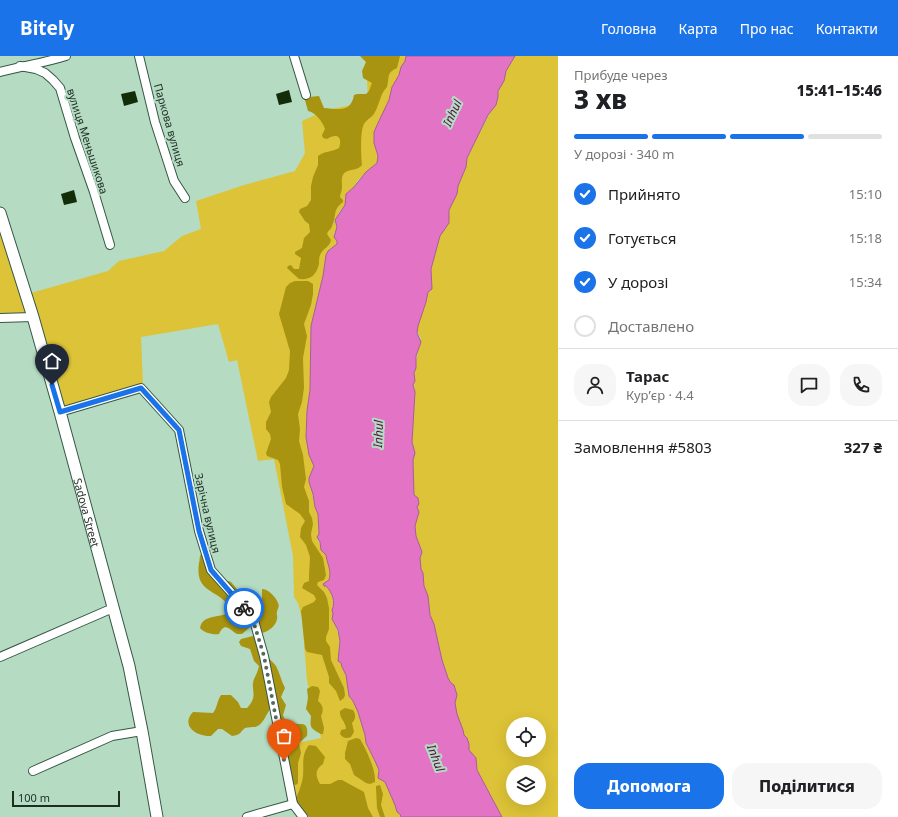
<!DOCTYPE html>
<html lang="uk">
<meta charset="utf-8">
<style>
:root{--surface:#fff;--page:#f6f6f6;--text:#202124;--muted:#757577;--line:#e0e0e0;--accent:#1a73e8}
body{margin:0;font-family:"Noto Sans",sans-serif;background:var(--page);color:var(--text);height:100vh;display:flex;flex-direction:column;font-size:15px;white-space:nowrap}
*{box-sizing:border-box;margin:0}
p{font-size:13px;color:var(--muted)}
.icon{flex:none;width:22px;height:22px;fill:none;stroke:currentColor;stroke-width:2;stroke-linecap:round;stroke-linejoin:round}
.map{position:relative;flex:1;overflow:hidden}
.side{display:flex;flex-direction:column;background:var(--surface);width:340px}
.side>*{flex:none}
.buttons{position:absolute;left:506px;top:661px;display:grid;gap:8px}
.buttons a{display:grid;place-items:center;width:40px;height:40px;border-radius:50%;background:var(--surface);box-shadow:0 4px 16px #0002;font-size:20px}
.scale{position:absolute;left:12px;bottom:10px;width:108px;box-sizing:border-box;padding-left:4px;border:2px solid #1e2d24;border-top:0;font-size:11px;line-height:14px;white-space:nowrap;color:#1e2d24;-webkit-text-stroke:3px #b5dbc3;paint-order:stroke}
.pin{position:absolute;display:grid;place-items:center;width:34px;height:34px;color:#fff;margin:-41px -17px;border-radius:50% 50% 50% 0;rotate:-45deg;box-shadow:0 0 4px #0007}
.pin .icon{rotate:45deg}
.courier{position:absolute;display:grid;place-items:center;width:40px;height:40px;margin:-20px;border:3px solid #1a73e8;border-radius:50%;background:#fff;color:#222;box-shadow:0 1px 5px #0007}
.summary em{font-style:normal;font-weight:800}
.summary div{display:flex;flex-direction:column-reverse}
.summary{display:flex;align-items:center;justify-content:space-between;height:68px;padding:0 16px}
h1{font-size:26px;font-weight:800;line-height:30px}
.bar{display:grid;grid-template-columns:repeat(4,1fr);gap:6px 4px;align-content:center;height:48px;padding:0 16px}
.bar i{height:5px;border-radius:3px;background:var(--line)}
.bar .on{background:var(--accent)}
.bar p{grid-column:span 4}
.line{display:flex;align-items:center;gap:10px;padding:0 16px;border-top:1px solid var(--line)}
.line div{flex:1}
.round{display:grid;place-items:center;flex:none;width:42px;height:42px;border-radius:16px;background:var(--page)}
ol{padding:0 16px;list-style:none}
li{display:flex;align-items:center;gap:12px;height:44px}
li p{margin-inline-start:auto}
li .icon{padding:4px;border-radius:50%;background:var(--accent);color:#fff;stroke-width:4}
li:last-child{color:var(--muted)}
li i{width:22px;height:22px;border:2px solid var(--line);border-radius:50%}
.action{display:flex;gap:8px;margin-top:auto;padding:8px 16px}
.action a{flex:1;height:46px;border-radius:16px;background:var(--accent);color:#fff;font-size:16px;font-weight:800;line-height:46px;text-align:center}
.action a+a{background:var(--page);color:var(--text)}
header{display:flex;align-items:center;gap:24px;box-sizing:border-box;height:56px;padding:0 20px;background:var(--accent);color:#fff}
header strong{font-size:19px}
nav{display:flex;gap:22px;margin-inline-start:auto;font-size:14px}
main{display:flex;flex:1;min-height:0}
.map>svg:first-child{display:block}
.green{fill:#ddc337;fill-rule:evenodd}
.forest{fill:#a99411}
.water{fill:#e273c5;stroke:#a75e95}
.building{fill:#132d09}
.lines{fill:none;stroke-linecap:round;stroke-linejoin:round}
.street-casing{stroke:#355743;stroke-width:10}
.secondary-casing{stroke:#355743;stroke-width:13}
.street{stroke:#fff;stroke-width:8}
.secondary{stroke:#fff;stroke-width:11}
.done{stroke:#536a5c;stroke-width:4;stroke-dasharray:0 7.2}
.route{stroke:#1a73e8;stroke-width:5}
.labels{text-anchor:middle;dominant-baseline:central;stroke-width:4;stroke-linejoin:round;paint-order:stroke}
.street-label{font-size:11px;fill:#1e2d24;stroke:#b5dbc3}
.water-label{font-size:12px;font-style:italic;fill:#540f45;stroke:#b5dbc3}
</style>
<header>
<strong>Bitely</strong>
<nav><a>Головна</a><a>Карта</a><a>Про нас</a><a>Контакти</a></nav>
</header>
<main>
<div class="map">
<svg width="558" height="761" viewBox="0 0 558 761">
<rect width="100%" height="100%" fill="#b5dbc3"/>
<g class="green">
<path d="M366,0H406L405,5L401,11L399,19L392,31L389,44L374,82L376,95L378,100L377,107L374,109L358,124L354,131L349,135L345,141V149L339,156L335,167L337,171L334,178L337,185V188L331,192L326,199L323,220L311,270L310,334L307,355L306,381L309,399L314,410L309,422L315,451L318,458L319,478L317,482L323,496L326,499C327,506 333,514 330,522C328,525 326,527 324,530H326C332,536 335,546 332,554L333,558L332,562C335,570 341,580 339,588V606L342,608V611L346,619L349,640L353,645L358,656L365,679L366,687L375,705L379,714L378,722L385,726L395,749L397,756L400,758L401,761H363L292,750L283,690L321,682L307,625L302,562L298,547L294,541L293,500L274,403L258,405L237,304L229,306L218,268L141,281L143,330L65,350L63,347L31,237L108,215L119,205L164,195L182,180L201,173L196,145L244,129L295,115L305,97L302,65L326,54L368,46Z"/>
<path d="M515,0H558V761H502L477,714L476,702L469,694V688L467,682L464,679L463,674L458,663L455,648L456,642L452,628L448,622L442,604L434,568L430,559L428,540L424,530L423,517L421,514L420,502L422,496L416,480L415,470L416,463L418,459L417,451L418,442L414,439L413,404L415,397L412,386L415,336C412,319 417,301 421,282C413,273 421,261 424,252C426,247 426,241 428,236L430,235L432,227L431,213L440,180L449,167V154L457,138L458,130L466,111L467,102L498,41V35L504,25L506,15ZM513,668H539V694H513ZM513,716H539V742H513Z"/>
<path d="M0,176L2,178L27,258L0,260Z"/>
</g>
<g class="forest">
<path d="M360,0H400L397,12C386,17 390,20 387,31C380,38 380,47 375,56C373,61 367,63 364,68C360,75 361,100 362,109C358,114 353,113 348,115C340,117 342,126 342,132C342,135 340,138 340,141L343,144V146C332,154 337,160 332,170C331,174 328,174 327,178L331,184C330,191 323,192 320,199C319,201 319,205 319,208C316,220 310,224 299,223L287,212L288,210L291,209L294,213H299L301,202L295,198V196L302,192L304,182L310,176L309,168L305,165L299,156L300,153L307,150L311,144V130L313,121L318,109V100C324,95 332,96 339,92C343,80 336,77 327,83L323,82L322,79L325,73C323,66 315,56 308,55L305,44L309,41L319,40L324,52C338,53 351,57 354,39L357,38H366L369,35L372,27L363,22L362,15L366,6Z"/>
<path d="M295,225H308L313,228V238L311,249L304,268L307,280L303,302L304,332L302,346L298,358L300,373L299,385L303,399L306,423L304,431L309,445V456L312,462L313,468L311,478L312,485L323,502L326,519L324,524L318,526L317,529L324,536L327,542L329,552V573L326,581V585L330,591L331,604L344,632L345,639L344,642L340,645L336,635L329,627V621L322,599L307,596L305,593L301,555L303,551L314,546L316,543L314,539L302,532L304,527L309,525V520L310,501L306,489L300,481L301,472L305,465L300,458L286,448L282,431L280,408L278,404L267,400L266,397L271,383L270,378L266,373V366L271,356L269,346L271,341L286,322L289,314L290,295L279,258L286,231L290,227Z"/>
<path d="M201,498H203C206,507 210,524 220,529L229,525L231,526L252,550C257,551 259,549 262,545V533C268,533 276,541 278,547C280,551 277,553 277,556C276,558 278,561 277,563C276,570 268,576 261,577L248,561L250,571L242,578H237C230,574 225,565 219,578C213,579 204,577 200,572C203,556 224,564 230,554C222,532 194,540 199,507C200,504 199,501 201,498Z"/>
<path d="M253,580H256C270,588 262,590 268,601C270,604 274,607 276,610C280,617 281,625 285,632L281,641L286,649L283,659L284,662C286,664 290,667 292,667C300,670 309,663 307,680L299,687L301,697L298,707V727L296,729L293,728L270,647V653C266,659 263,669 255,671C252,671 249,671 245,672C239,677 241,679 232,680L222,673H218L211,680C197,681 180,670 193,656L213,657C217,652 217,645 221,639H231L238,646L241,652H247C259,639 250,635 254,623C256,619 258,615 259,610L254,605L250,593L241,590L239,586L241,583Z"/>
<path d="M312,630L318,631L320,635L318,645C323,649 324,654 321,660L324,672L323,678H321C310,672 310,672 311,660L306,653L308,642L307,633Z"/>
<path d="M345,652L353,654C356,659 356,663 352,667L354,676L351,681C346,683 343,682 340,678L341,674L346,673C346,666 339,662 340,655Z"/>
<path d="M356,682L360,683C366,693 376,714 375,726L370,728L366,727L354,719L350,708L345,703V697L348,685Z"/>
<path d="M309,689L316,690L325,701L323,708C315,713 315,720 320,728H330L338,724H342L364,736L368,752L373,761H309L301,754L295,745C298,737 302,729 303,720C304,709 301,699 309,689Z"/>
<path d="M380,729L383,738L381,749L385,761H380L377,752L376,732V730Z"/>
</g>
<path class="water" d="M406,0H515L506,15L504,25L498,35V41L496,49L488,59L467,102L466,111L458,130L457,138L449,154V167L440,180L431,213L432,233L428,236L426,246L418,270L417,277L421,286L416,300V312L414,317L415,325L413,329L415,336L412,386L415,397L413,404L414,439L418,442L419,448L417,451L419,456L415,470L416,480L422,496L420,502L421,513L423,517L424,530L428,540L430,559L434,568L442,604L448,622L451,627L454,629L457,639L455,647L457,658L463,674L464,679L467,682L469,688V694L476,702L477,714L502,761H401L400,758L397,756L395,749L385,726L378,722L379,714L375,705L366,687L365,679L358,656L353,645L349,640L346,619L342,611L341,607L338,605L340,585L338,574L332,563L333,558L332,554C336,546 332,536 326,530H324L323,528L329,524C332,514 327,508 326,499L321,494L320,486L317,481L319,478L318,458L315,451L313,438L309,426V422L314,410L309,399L306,381L307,355L310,334L311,270L323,220L326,199L328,195L337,188V185L334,181L337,171L335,164L345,149L346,138L354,131L366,116L377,107L378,100L374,87V76L378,67L389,44L392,31L399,19L401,11L405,5Z"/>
<g class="building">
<path d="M289,34L292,46L279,49L276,38Z"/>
<path d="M135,35L138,46L124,50L121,38Z"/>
<path d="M74,134L77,146L64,149L61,138Z"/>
</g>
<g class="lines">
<g class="street-casing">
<g id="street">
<path d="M139,0L155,66L174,125L185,142"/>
<path d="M294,0L306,39"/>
<path d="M20,10L36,13L45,17L53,24L60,32L75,82L94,136L110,189"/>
<path d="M0,16C22,10 44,7 66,0"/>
<path d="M0,262L33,261"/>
<path d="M60,356L141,332L179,374L199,475L211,514L253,561L264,600L293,748"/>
<path d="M0,601L113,552"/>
<path d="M33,715L112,680L142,675"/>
<path d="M247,761L293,748L303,761"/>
</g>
</g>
<g class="secondary-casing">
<g id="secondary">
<path id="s1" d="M0,157L33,261L60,356L129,610L142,675L157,761"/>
</g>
</g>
<use href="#street" class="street"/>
<use href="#secondary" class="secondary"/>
</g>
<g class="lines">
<path class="done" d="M244,552L252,561L264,600L284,704"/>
<path class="route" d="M52,329L60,356L141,332L179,374L199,475L211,514L244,552"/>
</g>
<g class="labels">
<g class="street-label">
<text transform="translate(170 69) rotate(74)">Паркова вулиця</text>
<text transform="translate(88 85) rotate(72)">вулиця Меньшикова</text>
<text stroke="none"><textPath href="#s1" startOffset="312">Sadova Street</textPath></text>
<text transform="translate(208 457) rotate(77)">Зарічна вулиця</text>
</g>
<g class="water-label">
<text transform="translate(452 57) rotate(-65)">Inhul</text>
<text transform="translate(378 378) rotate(-88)">Inhul</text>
<text transform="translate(436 702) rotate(69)">Inhul</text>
</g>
</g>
</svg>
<div class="buttons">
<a><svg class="icon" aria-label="locate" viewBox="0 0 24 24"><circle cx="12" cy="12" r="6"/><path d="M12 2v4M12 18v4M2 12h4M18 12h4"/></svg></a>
<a><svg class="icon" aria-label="layers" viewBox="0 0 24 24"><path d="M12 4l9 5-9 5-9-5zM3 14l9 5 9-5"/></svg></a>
</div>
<div class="scale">100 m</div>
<div class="pin" style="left:284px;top:704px;background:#ea580c"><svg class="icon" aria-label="bag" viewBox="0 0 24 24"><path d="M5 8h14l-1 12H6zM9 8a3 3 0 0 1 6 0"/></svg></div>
<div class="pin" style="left:52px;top:329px;background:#1f2937"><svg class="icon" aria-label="home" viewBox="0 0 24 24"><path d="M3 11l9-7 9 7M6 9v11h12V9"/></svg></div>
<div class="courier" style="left:244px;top:552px"><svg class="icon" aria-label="bike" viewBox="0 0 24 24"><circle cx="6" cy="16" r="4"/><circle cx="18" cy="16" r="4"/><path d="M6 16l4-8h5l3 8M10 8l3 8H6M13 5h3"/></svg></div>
</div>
<section class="side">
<div class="summary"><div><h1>3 хв</h1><p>Прибуде через</p></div><em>15:41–15:46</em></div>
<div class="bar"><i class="on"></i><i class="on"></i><i class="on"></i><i></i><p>У дорозі · 340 m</p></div>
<ol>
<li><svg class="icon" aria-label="check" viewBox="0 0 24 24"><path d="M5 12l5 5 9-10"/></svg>Прийнято<p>15:10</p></li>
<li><svg class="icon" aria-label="check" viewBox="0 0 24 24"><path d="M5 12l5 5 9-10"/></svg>Готується<p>15:18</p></li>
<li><svg class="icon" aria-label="check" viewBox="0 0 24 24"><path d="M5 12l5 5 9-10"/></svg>У дорозі<p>15:34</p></li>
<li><i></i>Доставлено</li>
</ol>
<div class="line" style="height:72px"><a class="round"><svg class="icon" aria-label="person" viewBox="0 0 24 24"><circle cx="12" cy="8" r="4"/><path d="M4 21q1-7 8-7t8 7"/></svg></a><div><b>Тарас</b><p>Кур’єр · 4.4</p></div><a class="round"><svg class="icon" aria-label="chat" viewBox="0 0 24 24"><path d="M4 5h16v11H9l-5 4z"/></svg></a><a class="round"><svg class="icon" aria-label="phone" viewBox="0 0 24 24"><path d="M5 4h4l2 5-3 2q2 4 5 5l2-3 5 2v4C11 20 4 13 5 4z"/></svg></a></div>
<div class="line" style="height:52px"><div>Замовлення #5803</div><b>327 ₴</b></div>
<div class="action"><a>Допомога</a><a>Поділитися</a></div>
</section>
</main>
